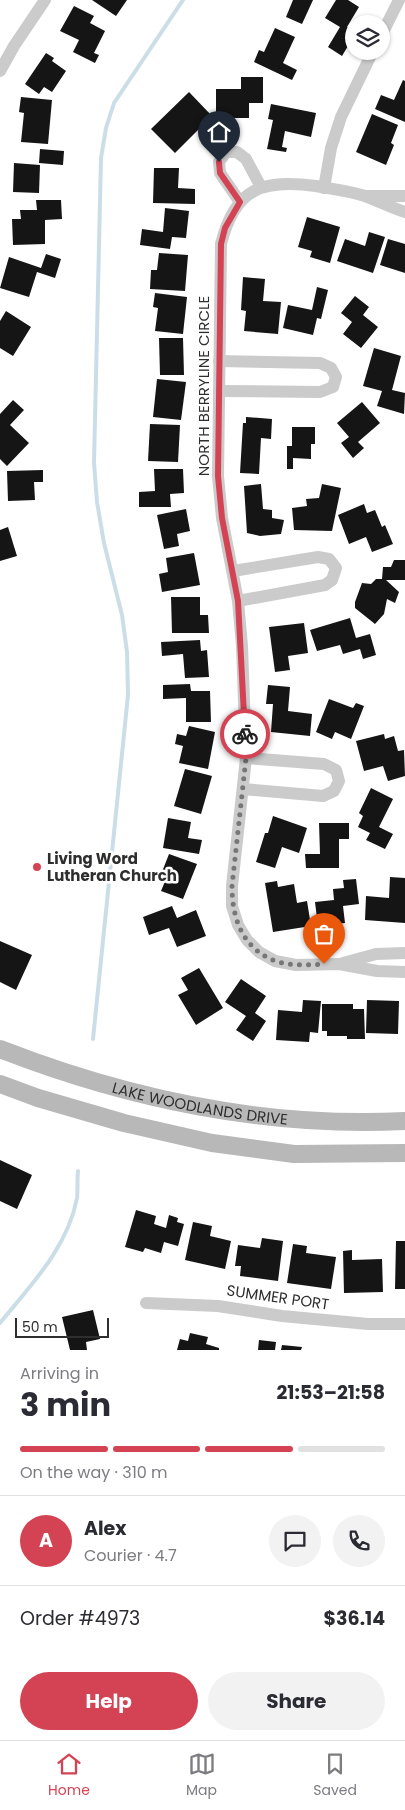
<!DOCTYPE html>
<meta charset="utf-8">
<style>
:root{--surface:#fff;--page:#f2f2f3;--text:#2b2b33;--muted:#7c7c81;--line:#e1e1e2;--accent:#d34353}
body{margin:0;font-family:Poppins,sans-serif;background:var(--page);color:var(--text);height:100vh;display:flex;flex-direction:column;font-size:19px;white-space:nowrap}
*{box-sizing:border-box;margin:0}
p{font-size:16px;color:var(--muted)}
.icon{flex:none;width:28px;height:28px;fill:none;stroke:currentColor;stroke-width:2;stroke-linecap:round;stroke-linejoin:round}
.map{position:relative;height:1350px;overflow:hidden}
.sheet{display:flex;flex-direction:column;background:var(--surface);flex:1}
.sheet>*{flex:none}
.controls{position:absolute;left:345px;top:15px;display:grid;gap:10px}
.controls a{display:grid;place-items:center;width:45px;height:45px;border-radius:50%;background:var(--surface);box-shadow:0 1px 4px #0004;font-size:25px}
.scale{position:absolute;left:15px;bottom:12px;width:94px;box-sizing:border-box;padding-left:5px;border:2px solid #2e2e2e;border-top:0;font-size:14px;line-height:18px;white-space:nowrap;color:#2e2e2e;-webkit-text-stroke:4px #fff;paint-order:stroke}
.pin{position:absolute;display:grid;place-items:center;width:42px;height:42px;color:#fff;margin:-51px -21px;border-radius:50% 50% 50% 0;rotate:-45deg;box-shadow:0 0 5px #0007}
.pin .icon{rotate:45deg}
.courier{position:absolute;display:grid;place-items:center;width:50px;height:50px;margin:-25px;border:4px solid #d34353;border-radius:50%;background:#fff;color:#222;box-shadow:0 1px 6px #0007}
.overview em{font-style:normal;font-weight:700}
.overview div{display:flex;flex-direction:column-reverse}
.overview{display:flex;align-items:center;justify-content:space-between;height:85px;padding:0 20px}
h1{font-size:32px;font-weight:700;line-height:38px}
.bar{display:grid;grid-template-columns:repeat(4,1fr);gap:8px 5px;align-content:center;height:60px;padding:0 20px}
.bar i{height:6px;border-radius:4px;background:var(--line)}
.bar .selected{background:var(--accent)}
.bar p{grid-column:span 4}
.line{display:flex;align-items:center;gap:12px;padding:0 20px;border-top:1px solid var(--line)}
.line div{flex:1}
.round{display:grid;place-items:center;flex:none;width:52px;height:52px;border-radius:26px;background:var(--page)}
.button{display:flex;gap:10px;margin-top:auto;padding:10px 20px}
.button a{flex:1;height:58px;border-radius:30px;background:var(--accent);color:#fff;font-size:20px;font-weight:700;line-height:58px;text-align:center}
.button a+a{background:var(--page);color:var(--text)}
.tabs{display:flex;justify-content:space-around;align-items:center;height:70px;border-top:1px solid var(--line);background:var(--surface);font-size:14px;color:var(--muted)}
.tabs a{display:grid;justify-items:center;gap:2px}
.tabs .selected{color:var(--accent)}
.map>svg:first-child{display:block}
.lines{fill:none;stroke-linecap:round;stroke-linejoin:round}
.stream{stroke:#cbdee8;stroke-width:4}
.building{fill:#151515}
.minor{stroke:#cbcbcb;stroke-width:12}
.secondary{stroke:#b8b8b8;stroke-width:18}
.done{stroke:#777;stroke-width:5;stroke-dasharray:0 9}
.route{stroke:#d34353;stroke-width:6}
.poi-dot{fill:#d34353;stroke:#fff;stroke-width:2}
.labels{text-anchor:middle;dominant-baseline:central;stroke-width:5;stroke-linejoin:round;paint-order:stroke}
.street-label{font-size:15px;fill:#2e2e2e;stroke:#fff}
.poi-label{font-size:15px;font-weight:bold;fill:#2e2e2e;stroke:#fff;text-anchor:start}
</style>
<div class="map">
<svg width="405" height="1350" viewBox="0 0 405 1350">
<rect width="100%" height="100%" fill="#fff"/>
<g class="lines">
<g class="stream">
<path d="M93,1039L128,695L127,652L122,615L104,543L97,502L94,463L101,158L106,128L114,103L183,0"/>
<path d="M0,1323C31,1285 68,1247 77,1198C78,1189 77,1180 78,1171"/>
</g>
</g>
<g class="building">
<path d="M92,0H127L116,16Z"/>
<path d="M293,0H313L302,24L286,17Z"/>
<path d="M336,0H348L359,7L347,27L354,31V36L342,56L328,47L340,27L325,18Z"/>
<path d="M74,6L94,16L90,23L105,31L94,53L99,55L95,63L73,52L79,40L60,31Z"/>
<path d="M275,28L295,37L283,63L297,70L292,80L254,62L259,50L264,52Z"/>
<path d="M46,53L54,58L52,61L66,71L52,92L44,87L39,94L25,84Z"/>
<path d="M241,77H263V103H249V118H216V89H241Z"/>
<path d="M403,80L405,81V122L375,109L381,95L394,100Z"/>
<path d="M189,92L212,116L175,153L151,129Z"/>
<path d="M21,97L52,100L48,144L21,142L24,113L19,112Z"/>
<path d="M271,104L316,113L311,137L285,131L282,147L287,148L286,152L267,149L273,120L268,119Z"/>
<path d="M372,114L398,125L391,143L394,145L386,165L356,152Z"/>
<path d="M40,149L64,151L63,165L39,163Z"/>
<path d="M14,163L40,165L39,193L13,192Z"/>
<path d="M154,168H179L178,188L195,189V204L153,203Z"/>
<path d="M36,200H61L62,219L45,220V244L13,245L12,219H21L20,210H37Z"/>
<path d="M165,208L189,211L186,238L172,237L170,249L140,245L142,229L163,232Z"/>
<path d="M307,217L340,227L330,263L310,257L312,251L298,247Z"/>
<path d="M369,232L385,237L373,273L337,261L345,239L365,246Z"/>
<path d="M388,239L405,244V273L380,265Z"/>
<path d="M159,253L188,255L185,291L150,289L151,270H157Z"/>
<path d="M46,254L61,259L55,278L37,272L29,297L0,288L9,257L41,268Z"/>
<path d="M243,277L265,279L263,301L281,302L278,334L244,331L246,311L241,310Z"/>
<path d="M317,287L328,290L321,319L317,318L313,335L283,328L288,305L312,310Z"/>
<path d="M155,293L187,297L183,334L155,331L158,308L153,307Z"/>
<path d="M355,296L369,307L363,315L378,327L361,348L343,334L352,322L341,313Z"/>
<path d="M6,311L31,327L13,356L0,348V321Z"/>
<path d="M159,338H183L184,375H160Z"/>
<path d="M374,348L401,356L392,390L405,393L404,414L377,406L382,391L363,386Z"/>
<path d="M157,379L186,382L181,420L153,417Z"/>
<path d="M13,400L24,410L10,425L29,443L7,466L0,459V414Z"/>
<path d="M362,402L380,423L358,442L364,448L353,458L341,443L349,437L337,423Z"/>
<path d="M246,417L272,419L271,439L261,438L259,474L240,473L243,423H246Z"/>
<path d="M150,424L180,425L178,462L148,461Z"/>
<path d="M292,427H315V444H311V459L293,458V469H287V446H292Z"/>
<path d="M154,469H183L184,493L170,494L171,507H139V492L155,491Z"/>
<path d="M43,470V482H34L35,500L8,501L7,471Z"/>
<path d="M261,484L263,509L272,510V518L284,520L281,534L260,536L247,533L244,486Z"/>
<path d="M322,484L341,488L332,531L294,530L292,508L307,506L306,499L319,498Z"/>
<path d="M364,504L367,513L375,510L382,527L385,525L393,544L372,552L366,537L349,544L338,515Z"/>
<path d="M186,509L190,531L177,534L179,546L164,549L157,515Z"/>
<path d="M8,527L17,556L0,561V530Z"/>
<path d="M194,553L200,585L162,592L159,574L168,572L166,558Z"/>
<path d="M394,560H405V580H386L399,592L395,603L387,599L384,614L375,624L355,608V602L362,583L371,584L376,579H382L383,567H391Z"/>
<path d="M171,597H200V615H208L209,633H172Z"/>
<path d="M350,618L356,638L370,634L376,655L363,659L360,649L343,654L340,645L317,651L310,630Z"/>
<path d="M304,623L308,653L288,656L290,670L275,672L269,627Z"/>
<path d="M200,640L201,651L207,650L209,677L185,678L183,654L162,656L161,642Z"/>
<path d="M190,684L191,691H210L211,722H186V698L163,699V685Z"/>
<path d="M268,685L290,687L288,711L312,714L310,736L271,732L273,704H266Z"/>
<path d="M329,699L353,708L356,703L364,706L351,739L335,732L332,739L316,732Z"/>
<path d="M189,726L215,732L208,769L179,763L183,746L175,744L177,734L186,736Z"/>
<path d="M384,734L385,739L394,736L398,751L404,750L405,776L388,781L383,766L364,771L356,741Z"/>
<path d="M185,769L212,776L201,814L174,806Z"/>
<path d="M371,788L393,799L379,827L393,834L385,849L366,840L370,833L358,827L363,816L359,813Z"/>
<path d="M273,816L307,828L299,853L282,847L275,868L256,862L265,833H268Z"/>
<path d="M168,818L191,822L188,838L202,840L199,854L163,848Z"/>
<path d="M319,823H349V839H339V868H306L305,854H320Z"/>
<path d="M169,854L197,864L183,899L161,891L166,879L160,877Z"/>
<path d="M390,877L405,878V923L365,920L366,896L389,898Z"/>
<path d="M356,879L359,904L343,906L345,923L318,926L315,902L334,900L333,889L344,888L343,880Z"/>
<path d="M277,881L278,887L294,884L297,903L307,901L311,926L273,932L265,883Z"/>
<path d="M172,906L177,918L196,910L206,936L177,947L169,928L149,935L143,917Z"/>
<path d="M0,941L32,955L16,990L0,982Z"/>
<path d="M199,968L223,1008L196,1025L178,995L188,990L181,978Z"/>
<path d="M241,979L266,996L255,1013L266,1021L253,1041L236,1030L246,1016L225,1002Z"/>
<path d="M303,1000L321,1001L318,1033L310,1032L309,1042L276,1040L278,1010L302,1012Z"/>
<path d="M367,1000L399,1001L398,1034L366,1033Z"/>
<path d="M322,1004H353V1009H364L365,1039H347V1036H327V1031H322Z"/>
<path d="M0,1160L32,1175L17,1209L0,1201Z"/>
<path d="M136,1210L156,1216L154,1224L166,1228L169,1215L178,1218L177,1222L184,1224L178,1246L164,1242L161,1253L145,1248L143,1252L125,1247Z"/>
<path d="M193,1222L212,1226L210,1236L231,1241L225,1269L185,1260Z"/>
<path d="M262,1238L283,1241L278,1281L240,1276L241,1266H235L238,1245L260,1248Z"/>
<path d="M396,1241H405V1289H395Z"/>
<path d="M293,1244L307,1246L306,1253L336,1257L331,1289L287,1283Z"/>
<path d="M352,1250V1260L382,1259L383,1292L344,1293L343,1251Z"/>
<path d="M93,1310L100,1339L86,1342L87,1350H70L62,1317Z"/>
<path d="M190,1333L208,1337L206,1344L219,1348V1350H177L180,1339L188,1341Z"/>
<path d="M259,1340L276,1342L275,1350H258Z"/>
<path d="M282,1345L302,1347L301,1350H281Z"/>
</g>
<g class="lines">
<g class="minor">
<path d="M381,36L399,0"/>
<path d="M0,71L14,46L45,0"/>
<path d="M324,188L331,148L341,117L373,51"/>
<path d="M367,196H405"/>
<path d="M240,202L220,173L219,162L226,152H237L246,159L261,187"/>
<path d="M405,212C391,208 379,201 365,196C350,191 332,189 316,186C262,179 235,188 221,244L218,476L222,518L238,601L242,646L246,758L232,886V906L238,925L247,940L259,952L275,961L296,965L339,964L377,971L405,972"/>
<path d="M219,391L320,392L333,387L336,377L331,368L320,363L219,361"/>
<path d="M233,571L318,557L329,559L336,568L332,580L325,585L238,601"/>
<path d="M243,789L323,796L334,791L339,781L336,770L324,764L246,758"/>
<path d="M343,963L376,954L405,953"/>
<path d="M146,1303L218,1306L282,1316L368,1324H405"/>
</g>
<g class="secondary">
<path id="s1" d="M0,1049C128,1099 267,1128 405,1121"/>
<path d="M0,1084L38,1098L124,1123L212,1143L294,1154L405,1153"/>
</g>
</g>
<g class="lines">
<path class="done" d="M245,734L246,758L232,886C232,918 242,948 275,961C290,966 308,965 324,964"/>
<path class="route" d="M219,162L220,173L240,202L225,228L221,244L218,476L222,518L238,601L245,734"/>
</g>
<circle class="poi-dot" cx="37" cy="867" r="5"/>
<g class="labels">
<g class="street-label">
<text transform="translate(203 386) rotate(-90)">NORTH BERRYLINE CIRCLE</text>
<text stroke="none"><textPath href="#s1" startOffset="208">LAKE WOODLANDS DRIVE</textPath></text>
<text transform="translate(278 1297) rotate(8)">SUMMER PORT</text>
</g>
<g class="poi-label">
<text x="47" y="858">Living Word<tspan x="47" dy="17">Lutheran Church</tspan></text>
</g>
</g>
</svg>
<div class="controls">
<a><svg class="icon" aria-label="layers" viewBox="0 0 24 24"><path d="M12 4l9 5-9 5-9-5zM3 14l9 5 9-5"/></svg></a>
</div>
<div class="scale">50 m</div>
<div class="pin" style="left:324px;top:964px;background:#ea580c"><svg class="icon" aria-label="bag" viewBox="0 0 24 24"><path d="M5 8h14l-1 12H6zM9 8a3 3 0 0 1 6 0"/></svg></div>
<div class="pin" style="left:219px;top:162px;background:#1f2937"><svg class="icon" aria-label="home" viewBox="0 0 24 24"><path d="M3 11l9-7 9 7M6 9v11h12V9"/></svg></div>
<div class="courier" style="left:245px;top:734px"><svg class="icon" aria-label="bike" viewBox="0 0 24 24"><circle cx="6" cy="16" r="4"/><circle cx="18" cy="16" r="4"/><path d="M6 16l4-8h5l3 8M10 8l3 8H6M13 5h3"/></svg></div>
</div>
<section class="sheet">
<div class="overview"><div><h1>3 min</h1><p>Arriving in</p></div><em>21:53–21:58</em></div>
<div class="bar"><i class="selected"></i><i class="selected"></i><i class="selected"></i><i></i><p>On the way · 310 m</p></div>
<div class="line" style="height:90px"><b class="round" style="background:var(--accent);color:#fff">A</b><div><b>Alex</b><p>Courier · 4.7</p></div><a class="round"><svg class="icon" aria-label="chat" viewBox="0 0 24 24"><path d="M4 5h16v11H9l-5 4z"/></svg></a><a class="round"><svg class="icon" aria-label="phone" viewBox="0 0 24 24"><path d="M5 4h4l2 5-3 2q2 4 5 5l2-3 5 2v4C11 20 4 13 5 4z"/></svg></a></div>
<div class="line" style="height:65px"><div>Order #4973</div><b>$36.14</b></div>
<div class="button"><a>Help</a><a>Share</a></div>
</section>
<nav class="tabs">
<a class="selected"><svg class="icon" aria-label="home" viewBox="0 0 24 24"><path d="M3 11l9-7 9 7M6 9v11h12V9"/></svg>Home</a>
<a><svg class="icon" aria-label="map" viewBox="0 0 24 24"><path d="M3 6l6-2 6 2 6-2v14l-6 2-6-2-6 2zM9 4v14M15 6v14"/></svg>Map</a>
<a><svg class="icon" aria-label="saved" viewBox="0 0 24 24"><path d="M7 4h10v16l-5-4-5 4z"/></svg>Saved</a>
</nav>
